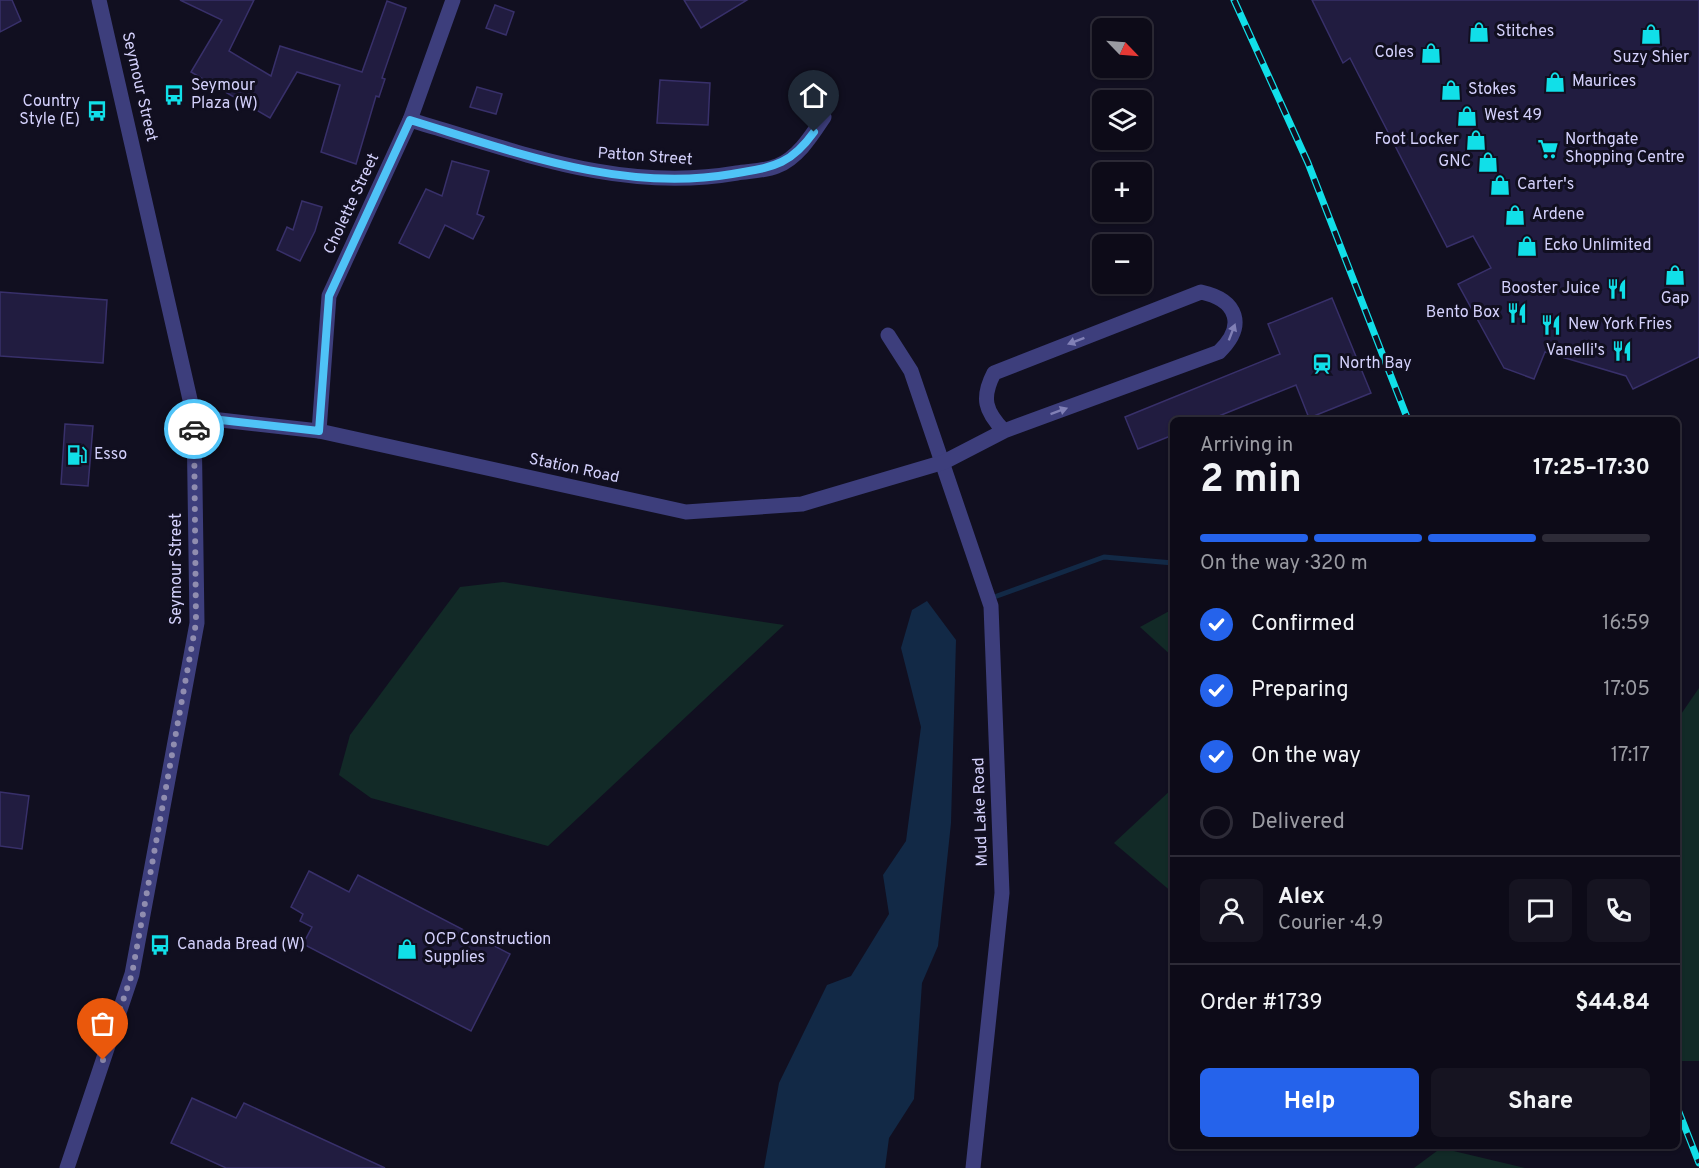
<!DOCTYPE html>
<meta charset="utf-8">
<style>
:root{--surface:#0d0b18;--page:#161421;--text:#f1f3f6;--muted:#9a9ba2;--line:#2d2b37;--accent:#2563eb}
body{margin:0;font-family:Overpass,sans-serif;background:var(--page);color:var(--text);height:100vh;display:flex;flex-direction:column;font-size:22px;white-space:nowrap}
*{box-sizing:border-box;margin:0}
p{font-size:20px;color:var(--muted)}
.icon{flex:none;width:33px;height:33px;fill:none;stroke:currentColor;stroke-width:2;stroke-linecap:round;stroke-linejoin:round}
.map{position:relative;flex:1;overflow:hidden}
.side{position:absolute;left:1170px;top:417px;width:510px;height:732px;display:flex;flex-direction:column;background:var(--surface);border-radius:9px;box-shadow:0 2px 4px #0004,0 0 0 2px var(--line)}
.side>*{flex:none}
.needle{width:39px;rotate:115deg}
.fabs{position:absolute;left:1092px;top:18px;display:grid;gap:12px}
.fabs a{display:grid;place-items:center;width:60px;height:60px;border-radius:9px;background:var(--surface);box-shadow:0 2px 4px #0004,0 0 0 2px var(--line);font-size:30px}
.pin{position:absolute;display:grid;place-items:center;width:51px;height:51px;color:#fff;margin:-62px -26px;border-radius:50% 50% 50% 0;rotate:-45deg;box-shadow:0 0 6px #0007}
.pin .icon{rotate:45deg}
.courier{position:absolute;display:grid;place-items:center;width:60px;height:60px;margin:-30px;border:4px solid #4fc3f7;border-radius:50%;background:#fff;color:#222;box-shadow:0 2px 8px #0007}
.head em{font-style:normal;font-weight:700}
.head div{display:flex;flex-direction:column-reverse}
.head{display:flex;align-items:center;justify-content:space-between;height:102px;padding:0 30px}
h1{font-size:39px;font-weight:700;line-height:45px}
.bar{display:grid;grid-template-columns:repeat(4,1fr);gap:9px 6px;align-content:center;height:72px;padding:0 30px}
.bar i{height:8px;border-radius:4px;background:var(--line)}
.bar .selected{background:var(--accent)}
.bar p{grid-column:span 4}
.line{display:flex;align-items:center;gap:15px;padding:0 30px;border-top:2px solid var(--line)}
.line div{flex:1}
.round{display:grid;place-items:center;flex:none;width:63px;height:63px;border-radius:9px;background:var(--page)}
ol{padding:0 30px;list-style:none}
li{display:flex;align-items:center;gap:18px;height:66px}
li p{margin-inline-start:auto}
li .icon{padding:6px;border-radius:50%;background:var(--accent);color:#fff;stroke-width:4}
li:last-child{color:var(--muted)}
li i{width:33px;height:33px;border:3px solid var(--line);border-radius:50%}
.action{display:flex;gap:12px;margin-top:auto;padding:12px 30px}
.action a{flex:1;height:69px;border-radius:9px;background:var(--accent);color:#fff;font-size:24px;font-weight:700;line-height:69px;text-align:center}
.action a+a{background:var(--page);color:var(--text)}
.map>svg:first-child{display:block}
.green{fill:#122a27}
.water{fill:#122946}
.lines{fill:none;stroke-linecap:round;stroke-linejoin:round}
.stream{stroke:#122946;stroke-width:5}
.building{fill:#211c40;stroke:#38306a;stroke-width:1.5}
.minor{stroke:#3d3e7c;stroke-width:15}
.rail-casing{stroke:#11dfe8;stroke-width:7}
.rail{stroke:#110f20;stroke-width:4.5;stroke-dasharray:14;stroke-linecap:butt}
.oneway{fill:#8180b6}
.done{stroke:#908daf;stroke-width:6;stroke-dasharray:0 10.8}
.route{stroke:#4fc3f7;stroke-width:8}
.labels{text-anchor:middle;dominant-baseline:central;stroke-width:6;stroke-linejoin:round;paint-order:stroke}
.poi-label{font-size:16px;fill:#d4d1fc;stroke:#110f20;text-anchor:start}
.street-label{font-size:16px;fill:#d4d1fc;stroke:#110f20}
</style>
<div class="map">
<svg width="1699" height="1168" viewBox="0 0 1699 1168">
<rect width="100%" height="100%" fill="#110f20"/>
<g class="green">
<path d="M503,582L784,625L548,846L371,798L339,775L350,735L460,587Z"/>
<path d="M1173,609V657L1140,627Z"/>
<path d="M1699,688V1061H1677V720Z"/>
<path d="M1173,788V893L1114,843Z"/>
<path d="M1441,1148L1525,1168H1414Z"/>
</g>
<path class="water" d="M927,601L956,640L951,823L938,946L922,983L914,1099L889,1138L885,1168H764L779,1083L827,985L851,976L889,914L883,875L906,841L921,727L901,648L912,610Z"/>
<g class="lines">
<path class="stream" d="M997,596L1104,557L1173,563"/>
</g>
<g class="building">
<path d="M0,0H12L21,21L0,32Z"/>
<path d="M180,0H254L229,51L271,76L280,46L362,72L387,1L406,8L382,78L385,79L379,97L376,96L356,164L321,152L340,85L297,72L270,118L191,72L222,20Z"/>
<path d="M684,0H747L701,28Z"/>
<path d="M1312,0H1699V357L1633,389L1626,376L1545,352L1534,379L1504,368L1458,284L1491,268L1473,236L1447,247L1350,58L1343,63Z"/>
<path d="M495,5L514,12L506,35L486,28Z"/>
<path d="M660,80L710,83L708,125L657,123Z"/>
<path d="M477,87L502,94L496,114L470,107Z"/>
<path d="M452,161L489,171L477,214L484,217L473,239L445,225L429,258L399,243L426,189L442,196Z"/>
<path d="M302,201L322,207L315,231L300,261L277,250L287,227L293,230Z"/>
<path d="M0,292L107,300L103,363L0,356Z"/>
<path d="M1332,298L1371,393L1309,418L1296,385L1209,420H1173V435L1138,449L1125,417L1280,354L1268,324Z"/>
<path d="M65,424L93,426L88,486L61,484Z"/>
<path d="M0,792L29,796L22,849L0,846Z"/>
<path d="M309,871L349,892L358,875L510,954L471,1031L303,944L312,927L300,921L303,914L291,907Z"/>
<path d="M192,1098L236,1118L244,1103L385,1168H226L171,1143Z"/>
</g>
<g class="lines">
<g class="minor">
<path d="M410,120C520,152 621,193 737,173C749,171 765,171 777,166C798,158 812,135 824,117"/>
<path d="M888,335L911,371L991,606L1002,893L973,1168"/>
<path d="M194,417L319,431L686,512L802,504L944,462L1004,431L1219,352C1246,326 1238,300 1201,292L994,373C981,398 985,411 1004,431"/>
<path d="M319,431L329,296L410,120L453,0"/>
<path d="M67,1168L132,974L197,623L194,417L99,0"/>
</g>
<g class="rail-casing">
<g id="rail">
<path d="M1234,0L1308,163L1408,420"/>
<path d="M1677,1107L1699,1163"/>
</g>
</g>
<use href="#rail" class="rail"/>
</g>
<defs><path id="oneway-solid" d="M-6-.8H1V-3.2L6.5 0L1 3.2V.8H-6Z" transform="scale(1.5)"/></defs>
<g class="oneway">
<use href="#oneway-solid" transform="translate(1232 332) rotate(-69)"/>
<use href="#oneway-solid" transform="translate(1076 341) rotate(159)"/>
<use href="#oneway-solid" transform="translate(1059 411) rotate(-20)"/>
</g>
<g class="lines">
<path class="done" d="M103,1060L132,974L196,623L194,429"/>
<path class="route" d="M194,429V417L319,431L329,296L410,120C515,152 622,193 732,174C771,167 789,167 814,132"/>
</g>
<defs>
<g id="shop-bare" transform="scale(1.62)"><path d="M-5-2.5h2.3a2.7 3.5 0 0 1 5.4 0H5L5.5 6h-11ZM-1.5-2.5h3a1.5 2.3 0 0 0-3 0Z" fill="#11dfe8" stroke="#110f20" stroke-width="2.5" paint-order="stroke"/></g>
<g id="bus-bare" transform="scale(1.62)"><path d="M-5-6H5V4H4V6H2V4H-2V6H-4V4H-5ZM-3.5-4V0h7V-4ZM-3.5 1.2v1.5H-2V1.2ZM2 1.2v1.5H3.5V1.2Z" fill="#11dfe8" stroke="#110f20" stroke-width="2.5" paint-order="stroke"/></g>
<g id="supermarket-bare" transform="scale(1.62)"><path d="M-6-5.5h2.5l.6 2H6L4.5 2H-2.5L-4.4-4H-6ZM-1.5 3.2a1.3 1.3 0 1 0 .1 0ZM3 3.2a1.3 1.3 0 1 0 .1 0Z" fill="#11dfe8" stroke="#110f20" stroke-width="2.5" paint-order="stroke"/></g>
<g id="restaurant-bare" transform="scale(1.62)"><path d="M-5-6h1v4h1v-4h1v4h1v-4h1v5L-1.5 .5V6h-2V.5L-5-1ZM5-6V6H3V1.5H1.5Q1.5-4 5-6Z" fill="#11dfe8" stroke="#110f20" stroke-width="2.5" paint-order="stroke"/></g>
<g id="station-bare" transform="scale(1.62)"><path d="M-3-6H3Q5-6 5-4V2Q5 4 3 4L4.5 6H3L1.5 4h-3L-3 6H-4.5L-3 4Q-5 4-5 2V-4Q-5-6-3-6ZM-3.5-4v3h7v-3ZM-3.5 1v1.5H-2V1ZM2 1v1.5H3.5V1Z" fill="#11dfe8" stroke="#110f20" stroke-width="2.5" paint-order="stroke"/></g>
<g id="fuel-bare" transform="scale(1.62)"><path d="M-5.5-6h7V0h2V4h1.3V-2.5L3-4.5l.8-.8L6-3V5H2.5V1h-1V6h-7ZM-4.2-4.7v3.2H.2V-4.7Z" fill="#11dfe8" stroke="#110f20" stroke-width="2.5" paint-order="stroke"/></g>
</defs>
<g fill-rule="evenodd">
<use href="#shop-bare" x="1479" y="32"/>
<use href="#shop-bare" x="1651" y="34"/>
<use href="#shop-bare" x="1431" y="53"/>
<use href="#shop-bare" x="1555" y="82"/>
<use href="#shop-bare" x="1451" y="90"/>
<use href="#bus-bare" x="174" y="95"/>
<use href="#bus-bare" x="97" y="111"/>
<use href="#shop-bare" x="1467" y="116"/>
<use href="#shop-bare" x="1476" y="140"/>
<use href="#supermarket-bare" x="1548" y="149"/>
<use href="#shop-bare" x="1488" y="162"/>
<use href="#shop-bare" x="1500" y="185"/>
<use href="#shop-bare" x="1515" y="215"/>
<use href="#shop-bare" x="1527" y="246"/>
<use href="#shop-bare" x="1675" y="275"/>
<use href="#restaurant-bare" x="1617" y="289"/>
<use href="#restaurant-bare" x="1517" y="313"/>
<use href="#restaurant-bare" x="1551" y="325"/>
<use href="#restaurant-bare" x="1622" y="351"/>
<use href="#station-bare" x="1322" y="364"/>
<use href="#fuel-bare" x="77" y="455"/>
<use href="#bus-bare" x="160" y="945"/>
<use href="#shop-bare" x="407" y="949"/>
</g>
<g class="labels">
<g class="poi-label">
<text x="1496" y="32">Stitches</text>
<text x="1414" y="53" text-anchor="end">Coles</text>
<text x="1651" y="58" text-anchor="middle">Suzy Shier</text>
<text x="1572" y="82">Maurices</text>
<text x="191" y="86">Seymour<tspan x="191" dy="18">Plaza (W)</tspan></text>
<text x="1468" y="90">Stokes</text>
<text x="80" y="102" text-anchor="end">Country<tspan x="80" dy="18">Style (E)</tspan></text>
<text x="1484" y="116">West 49</text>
<text x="1459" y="140" text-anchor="end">Foot Locker</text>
<text x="1565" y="140">Northgate<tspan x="1565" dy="18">Shopping Centre</tspan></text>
<text x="1471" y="162" text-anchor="end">GNC</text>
<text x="1517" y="185">Carter's</text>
<text x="1532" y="215">Ardene</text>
<text x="1544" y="246">Ecko Unlimited</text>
<text x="1600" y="289" text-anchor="end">Booster Juice</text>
<text x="1675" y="299" text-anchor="middle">Gap</text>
<text x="1500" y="313" text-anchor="end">Bento Box</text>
<text x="1568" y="325">New York Fries</text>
<text x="1605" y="351" text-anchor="end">Vanelli's</text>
<text x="1339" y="364">North Bay</text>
<text x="94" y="455">Esso</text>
<text x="424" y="940">OCP Construction<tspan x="424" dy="18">Supplies</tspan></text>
<text x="177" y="945">Canada Bread (W)</text>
</g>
<g class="street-label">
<text transform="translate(139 87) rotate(77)">Seymour Street</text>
<text transform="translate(645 157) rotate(4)">Patton Street</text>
<text transform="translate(352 204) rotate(-65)">Cholette Street</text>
<text transform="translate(574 469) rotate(12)">Station Road</text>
<text transform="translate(177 569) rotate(-90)">Seymour Street</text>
<text transform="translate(981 812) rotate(-92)">Mud Lake Road</text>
</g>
</g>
</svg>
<div class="fabs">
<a><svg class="needle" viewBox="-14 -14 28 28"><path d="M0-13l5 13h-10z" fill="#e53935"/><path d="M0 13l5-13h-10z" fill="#9a9ba2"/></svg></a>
<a><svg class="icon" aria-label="layers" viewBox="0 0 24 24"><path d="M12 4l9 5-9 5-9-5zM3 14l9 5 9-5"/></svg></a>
<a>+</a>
<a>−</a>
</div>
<div class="pin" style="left:103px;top:1060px;background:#ea580c"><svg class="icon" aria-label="bag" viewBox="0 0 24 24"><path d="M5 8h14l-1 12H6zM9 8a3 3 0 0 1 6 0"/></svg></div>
<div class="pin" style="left:814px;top:132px;background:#1f2937"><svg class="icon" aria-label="home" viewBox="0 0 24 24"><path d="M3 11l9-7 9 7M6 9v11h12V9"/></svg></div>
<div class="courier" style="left:194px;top:429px"><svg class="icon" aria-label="car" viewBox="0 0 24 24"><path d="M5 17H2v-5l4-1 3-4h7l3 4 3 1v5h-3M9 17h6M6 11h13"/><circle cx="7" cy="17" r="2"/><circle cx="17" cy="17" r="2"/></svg></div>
<section class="side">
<div class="head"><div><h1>2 min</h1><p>Arriving in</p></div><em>17:25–17:30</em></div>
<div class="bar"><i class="selected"></i><i class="selected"></i><i class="selected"></i><i></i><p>On the way · 320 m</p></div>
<ol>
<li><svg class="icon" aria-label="check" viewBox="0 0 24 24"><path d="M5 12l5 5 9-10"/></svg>Confirmed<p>16:59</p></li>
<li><svg class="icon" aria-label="check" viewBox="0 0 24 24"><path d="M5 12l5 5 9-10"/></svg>Preparing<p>17:05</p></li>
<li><svg class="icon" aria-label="check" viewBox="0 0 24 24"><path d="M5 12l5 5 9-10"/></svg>On the way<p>17:17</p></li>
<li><i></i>Delivered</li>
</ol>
<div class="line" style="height:108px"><a class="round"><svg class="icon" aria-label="person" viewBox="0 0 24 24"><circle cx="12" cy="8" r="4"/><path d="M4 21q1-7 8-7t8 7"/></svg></a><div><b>Alex</b><p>Courier · 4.9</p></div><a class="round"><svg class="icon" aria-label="chat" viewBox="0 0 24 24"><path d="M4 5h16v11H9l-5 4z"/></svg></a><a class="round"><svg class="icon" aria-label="phone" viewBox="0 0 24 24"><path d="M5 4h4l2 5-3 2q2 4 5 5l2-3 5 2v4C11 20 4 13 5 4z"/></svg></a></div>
<div class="line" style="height:78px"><div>Order #1739</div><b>$44.84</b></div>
<div class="action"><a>Help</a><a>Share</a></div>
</section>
</div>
